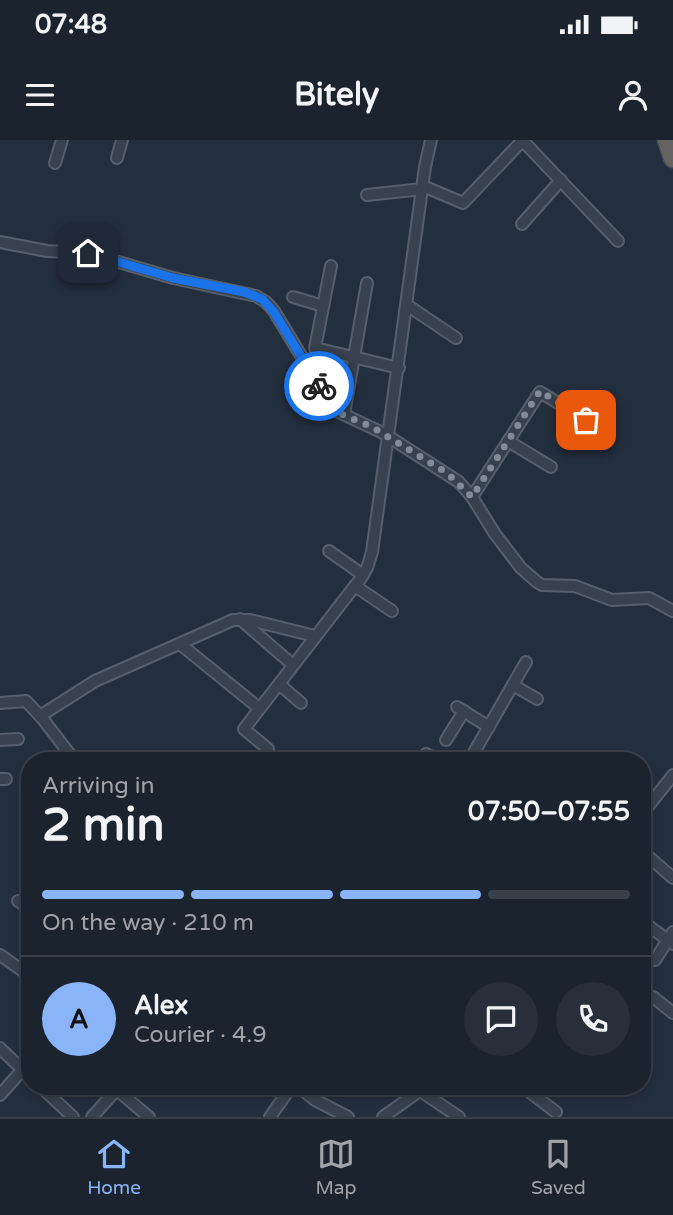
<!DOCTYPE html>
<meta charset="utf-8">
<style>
:root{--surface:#1b232e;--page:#282f3a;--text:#f1f3f6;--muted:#a0a4aa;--line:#39404a;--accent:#8ab4f8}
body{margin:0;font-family:"Varela Round",sans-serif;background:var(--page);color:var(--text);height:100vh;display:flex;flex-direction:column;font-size:26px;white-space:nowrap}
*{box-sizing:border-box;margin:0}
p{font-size:23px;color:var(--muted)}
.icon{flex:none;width:38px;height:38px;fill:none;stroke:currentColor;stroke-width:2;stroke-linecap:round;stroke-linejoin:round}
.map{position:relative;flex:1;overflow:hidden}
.sheet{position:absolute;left:21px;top:612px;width:630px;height:343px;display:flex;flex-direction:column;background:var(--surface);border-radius:28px;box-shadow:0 4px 10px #0003,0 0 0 2px var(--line)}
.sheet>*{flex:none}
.pin{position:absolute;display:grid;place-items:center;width:60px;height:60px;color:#fff;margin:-30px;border-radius:14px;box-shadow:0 4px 10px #0006}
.courier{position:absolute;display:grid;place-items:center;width:70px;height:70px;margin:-35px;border:5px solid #1a73e8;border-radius:50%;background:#fff;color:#222;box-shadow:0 2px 9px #0007}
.head em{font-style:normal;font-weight:800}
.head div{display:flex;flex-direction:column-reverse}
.head{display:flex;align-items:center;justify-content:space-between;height:119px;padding:0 21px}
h1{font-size:46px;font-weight:800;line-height:52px}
.bar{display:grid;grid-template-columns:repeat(4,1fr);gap:10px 7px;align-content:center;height:84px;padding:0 21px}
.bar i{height:9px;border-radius:5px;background:var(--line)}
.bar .on{background:var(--accent)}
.bar p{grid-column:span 4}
.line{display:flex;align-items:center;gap:18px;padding:0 21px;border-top:2px solid var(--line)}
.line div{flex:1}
.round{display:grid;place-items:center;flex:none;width:74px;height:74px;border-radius:37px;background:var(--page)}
.status{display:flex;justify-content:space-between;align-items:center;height:49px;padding:0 35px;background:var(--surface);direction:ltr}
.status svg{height:19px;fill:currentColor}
header{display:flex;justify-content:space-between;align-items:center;height:91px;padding:0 21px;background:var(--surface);font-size:32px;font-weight:800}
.tabs{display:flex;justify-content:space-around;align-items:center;height:98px;border-top:2px solid var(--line);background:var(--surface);font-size:19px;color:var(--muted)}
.tabs a{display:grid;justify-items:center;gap:4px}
.tabs .on{color:var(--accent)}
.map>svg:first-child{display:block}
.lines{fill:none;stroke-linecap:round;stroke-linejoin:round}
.minor-casing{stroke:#565f6c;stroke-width:14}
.trunk-casing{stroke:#434c59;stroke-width:21}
.minor{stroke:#38414e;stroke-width:10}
.trunk{stroke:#656462;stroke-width:18}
.done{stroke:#828b98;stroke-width:7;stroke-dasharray:0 12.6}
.route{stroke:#1a73e8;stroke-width:9}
</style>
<div class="status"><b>07:48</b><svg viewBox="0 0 49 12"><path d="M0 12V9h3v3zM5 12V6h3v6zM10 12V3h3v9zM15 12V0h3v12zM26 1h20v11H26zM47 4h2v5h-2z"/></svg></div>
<header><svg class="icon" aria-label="menu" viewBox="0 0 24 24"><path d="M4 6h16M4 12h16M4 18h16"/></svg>Bitely<svg class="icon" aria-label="person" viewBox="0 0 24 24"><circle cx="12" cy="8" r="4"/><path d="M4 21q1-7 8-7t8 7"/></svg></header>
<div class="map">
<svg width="673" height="977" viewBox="0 0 673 977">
<rect width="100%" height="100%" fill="#242f3e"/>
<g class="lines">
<g class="minor-casing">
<g id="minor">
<path d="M522,0L618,101"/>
<path d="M117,18L122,0"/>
<path d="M55,23L62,0"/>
<path d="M423,46L463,63L523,0"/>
<path d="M367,55L422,49"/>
<path d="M522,84L561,40"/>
<path d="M0,102L47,111L88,113L173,138L256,156L266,162L274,171L334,270L383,293L459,342L472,357L495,394L521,428L537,442L542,445L575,446L612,460L649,458L673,471"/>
<path d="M331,126L315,208L399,228"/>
<path d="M293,157L323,166"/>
<path d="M407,165L456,198"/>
<path d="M344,274L367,143"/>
<path d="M508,301L551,327"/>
<path d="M472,357L540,252L586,280"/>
<path d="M329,411L363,435"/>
<path d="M355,446L392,471"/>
<path d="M240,479L293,525"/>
<path d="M180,504L259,568"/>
<path d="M279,544L301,563"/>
<path d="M513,545L537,559"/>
<path d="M0,563L26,561L42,578L75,621"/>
<path d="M457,567L489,587"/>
<path d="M40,576L95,541L233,480H250L315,496"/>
<path d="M0,600L18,599"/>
<path d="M446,600L464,571"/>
<path d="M268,609L244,589L361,438L367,428L372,412L425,27L431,0"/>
<path d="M426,614L439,621"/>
<path d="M469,621L526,522"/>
<path d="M0,639H6"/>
<path d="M642,674L673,635"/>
<path d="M642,711L673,738"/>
<path d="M18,761L30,769"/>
<path d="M642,781L673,804"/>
<path d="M0,815L30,836"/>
<path d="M655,820L673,792"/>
<path d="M642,854L653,857L673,873"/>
<path d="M0,908L30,937"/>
<path d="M41,947L73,977"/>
<path d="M197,947L199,949L201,947"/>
<path d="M299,947L315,960L348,977"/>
<path d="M523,947L556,972"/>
<path d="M117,950L149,977"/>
<path d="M419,950L459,977"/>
<path d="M0,955L30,921"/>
<path d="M92,977L119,947"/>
<path d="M270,977L291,947"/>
<path d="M383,977L415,954L422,947"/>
</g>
</g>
<g class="trunk-casing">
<path id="trunk" d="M667,0L673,18"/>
</g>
<use href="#minor" class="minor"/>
<use href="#trunk" class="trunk"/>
</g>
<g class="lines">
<path class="done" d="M319,246L337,272L372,287L447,333L472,357L540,251L586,280"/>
<path class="route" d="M88,113L173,138L244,152L262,159L274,172L319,246"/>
</g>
</svg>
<div class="pin" style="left:586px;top:280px;background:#ea580c"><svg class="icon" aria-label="bag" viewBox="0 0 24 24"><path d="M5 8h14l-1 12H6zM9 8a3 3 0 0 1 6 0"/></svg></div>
<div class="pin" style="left:88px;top:113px;background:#1f2937"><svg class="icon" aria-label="home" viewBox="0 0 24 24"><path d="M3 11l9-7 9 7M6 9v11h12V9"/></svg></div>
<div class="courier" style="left:319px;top:246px"><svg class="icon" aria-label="bike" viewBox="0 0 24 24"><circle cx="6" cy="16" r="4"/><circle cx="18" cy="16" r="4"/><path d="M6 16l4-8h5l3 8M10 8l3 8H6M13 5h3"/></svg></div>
<section class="sheet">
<div class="head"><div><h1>2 min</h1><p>Arriving in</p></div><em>07:50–07:55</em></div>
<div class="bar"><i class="on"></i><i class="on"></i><i class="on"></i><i></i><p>On the way · 210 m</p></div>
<div class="line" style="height:126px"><b class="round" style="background:var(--accent);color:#111">A</b><div><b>Alex</b><p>Courier · 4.9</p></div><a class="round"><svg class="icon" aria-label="chat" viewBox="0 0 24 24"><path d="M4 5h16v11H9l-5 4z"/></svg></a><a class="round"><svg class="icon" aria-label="phone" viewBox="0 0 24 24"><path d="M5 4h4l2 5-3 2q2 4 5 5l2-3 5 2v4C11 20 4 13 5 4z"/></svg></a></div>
</section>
</div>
<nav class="tabs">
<a class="on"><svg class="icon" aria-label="home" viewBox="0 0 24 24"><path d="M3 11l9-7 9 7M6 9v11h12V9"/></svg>Home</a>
<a><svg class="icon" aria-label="map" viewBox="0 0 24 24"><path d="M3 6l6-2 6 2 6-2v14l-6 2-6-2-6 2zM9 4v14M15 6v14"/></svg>Map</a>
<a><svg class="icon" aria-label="saved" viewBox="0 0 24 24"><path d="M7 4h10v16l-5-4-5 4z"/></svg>Saved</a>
</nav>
